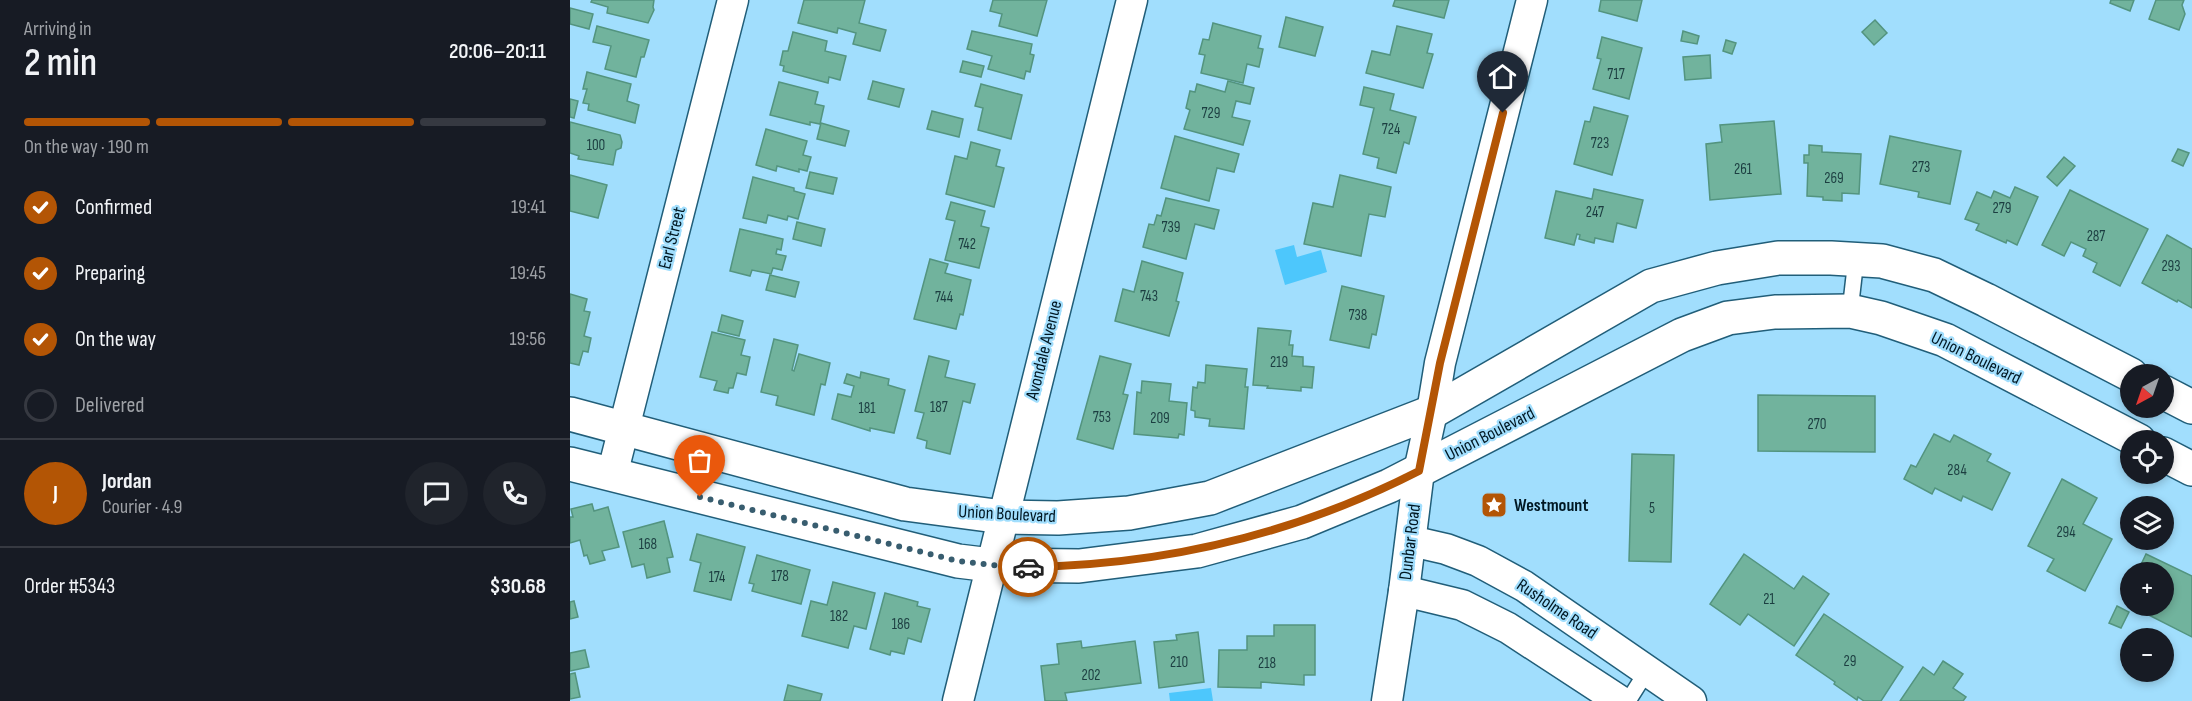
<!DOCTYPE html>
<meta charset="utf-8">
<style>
:root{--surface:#171b24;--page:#20242c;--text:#f1f3f6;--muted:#9ea1a6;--line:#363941;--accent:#b35505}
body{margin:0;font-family:"Sofia Sans Condensed",sans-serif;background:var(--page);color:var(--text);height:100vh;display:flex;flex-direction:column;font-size:22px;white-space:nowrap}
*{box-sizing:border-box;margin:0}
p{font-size:20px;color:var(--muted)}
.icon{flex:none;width:33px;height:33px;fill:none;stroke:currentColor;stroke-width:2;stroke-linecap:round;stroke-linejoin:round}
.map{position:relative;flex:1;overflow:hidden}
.sheet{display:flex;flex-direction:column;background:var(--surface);width:570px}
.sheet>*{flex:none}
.needle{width:39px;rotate:220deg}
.tools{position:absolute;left:1550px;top:364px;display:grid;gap:12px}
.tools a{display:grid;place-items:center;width:54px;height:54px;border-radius:50%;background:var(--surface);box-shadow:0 3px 9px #0003;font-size:30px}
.pin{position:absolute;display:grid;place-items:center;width:51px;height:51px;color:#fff;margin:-62px -26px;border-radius:50% 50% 50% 0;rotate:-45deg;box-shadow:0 0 6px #0007}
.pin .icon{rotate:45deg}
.courier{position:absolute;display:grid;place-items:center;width:60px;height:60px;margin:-30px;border:4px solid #b35505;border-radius:50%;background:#fff;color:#222;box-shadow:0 2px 8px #0007}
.overview em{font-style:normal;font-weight:600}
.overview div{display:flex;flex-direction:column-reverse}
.overview{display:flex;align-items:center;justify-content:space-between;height:102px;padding:0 24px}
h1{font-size:39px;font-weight:600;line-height:45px}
.bar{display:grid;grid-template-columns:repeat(4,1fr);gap:9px 6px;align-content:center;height:72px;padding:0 24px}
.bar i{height:8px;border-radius:4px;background:var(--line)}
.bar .active{background:var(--accent)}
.bar p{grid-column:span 4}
.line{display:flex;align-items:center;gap:15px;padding:0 24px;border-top:2px solid var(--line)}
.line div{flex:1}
.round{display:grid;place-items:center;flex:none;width:63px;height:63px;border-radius:32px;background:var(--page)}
ol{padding:0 24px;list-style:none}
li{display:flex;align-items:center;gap:18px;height:66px}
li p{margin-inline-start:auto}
li .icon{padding:6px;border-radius:50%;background:var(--accent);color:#fff;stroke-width:4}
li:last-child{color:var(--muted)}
li i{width:33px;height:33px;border:3px solid var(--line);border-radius:50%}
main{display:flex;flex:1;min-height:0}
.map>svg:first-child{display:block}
.water{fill:#4dc7fc}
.building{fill:#71b39d;stroke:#53947f;stroke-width:1.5}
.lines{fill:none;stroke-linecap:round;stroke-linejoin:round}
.lane-casing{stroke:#215e79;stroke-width:18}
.street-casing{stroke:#215e79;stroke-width:33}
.secondary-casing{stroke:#215e79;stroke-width:36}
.lane{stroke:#fff;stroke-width:15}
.street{stroke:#fff;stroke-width:30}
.secondary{stroke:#fff;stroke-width:33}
.done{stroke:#385d6f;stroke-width:6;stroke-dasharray:0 10.8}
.route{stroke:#b35505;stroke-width:8}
.labels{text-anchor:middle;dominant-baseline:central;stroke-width:4.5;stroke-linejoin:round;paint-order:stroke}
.number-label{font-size:15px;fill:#1c3e41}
.street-label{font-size:18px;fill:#001722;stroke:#a1defd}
.poi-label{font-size:18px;font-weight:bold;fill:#001722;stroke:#a1defd;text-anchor:start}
</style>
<main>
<section class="sheet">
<div class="overview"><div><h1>2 min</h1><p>Arriving in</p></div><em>20:06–20:11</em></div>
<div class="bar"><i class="active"></i><i class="active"></i><i class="active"></i><i></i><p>On the way · 190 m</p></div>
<ol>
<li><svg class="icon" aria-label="check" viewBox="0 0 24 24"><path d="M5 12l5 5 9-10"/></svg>Confirmed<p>19:41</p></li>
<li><svg class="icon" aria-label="check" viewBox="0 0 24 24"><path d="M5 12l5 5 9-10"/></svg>Preparing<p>19:45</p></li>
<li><svg class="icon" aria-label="check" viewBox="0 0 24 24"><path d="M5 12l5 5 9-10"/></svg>On the way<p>19:56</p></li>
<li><i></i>Delivered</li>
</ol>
<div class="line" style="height:108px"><b class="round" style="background:var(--accent);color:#fff">J</b><div><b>Jordan</b><p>Courier · 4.9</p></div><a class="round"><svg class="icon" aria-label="chat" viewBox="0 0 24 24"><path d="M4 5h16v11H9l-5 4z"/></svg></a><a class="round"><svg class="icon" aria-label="phone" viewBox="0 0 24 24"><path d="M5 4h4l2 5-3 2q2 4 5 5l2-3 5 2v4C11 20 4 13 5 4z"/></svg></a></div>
<div class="line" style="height:78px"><div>Order #5343</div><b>$30.68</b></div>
</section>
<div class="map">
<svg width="1622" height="701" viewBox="0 0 1622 701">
<rect width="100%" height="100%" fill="#a1defd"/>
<g class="water">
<path d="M724,245L727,257L751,250L757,272L715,285L705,250Z"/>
<path d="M641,688L643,701H600L599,693Z"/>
</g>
<g class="building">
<path d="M22,0H84L83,7L84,10L78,23L37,13L38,7L21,2Z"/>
<path d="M234,0H295L289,23L316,30L310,51L283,44L286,33L268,28L267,33L228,23Z"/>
<path d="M423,0H477L467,36L429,26L432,14L420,11Z"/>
<path d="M825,0H879L874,18L823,6Z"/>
<path d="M1031,0H1072L1067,21L1029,11Z"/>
<path d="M1541,0H1564L1560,11L1540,3Z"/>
<path d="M1586,0H1614L1612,5L1615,14L1609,30L1579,19Z"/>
<path d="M0,8L23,14L19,29L0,24Z"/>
<path d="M716,17L753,27L745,56L709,47Z"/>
<path d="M1305,20L1317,33L1304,45L1292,32Z"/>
<path d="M643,23L691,36L688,48L693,49L689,67L677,64L673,83L631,73L635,55L629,54L633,39L639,40Z"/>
<path d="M27,26L79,40L74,57H71L66,77L35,69L41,46L23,42Z"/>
<path d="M827,26L862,34L857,53L863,54L853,88L796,73L802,51L820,55Z"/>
<path d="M402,31L462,44L460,54L464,55L460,72L456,71L454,79L418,69L422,56L397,49Z"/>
<path d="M1113,31L1129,36L1127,44L1111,41Z"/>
<path d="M223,32L257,41L255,51L276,56L270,80L259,77L258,83L213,71L214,66L210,65L213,51H218Z"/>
<path d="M1032,37L1072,48L1059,99L1023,89L1031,59L1027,58Z"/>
<path d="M1156,40L1166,43L1162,54L1153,51Z"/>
<path d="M1140,55L1141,78L1115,80L1113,57Z"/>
<path d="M393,61L414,66L411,77L390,72Z"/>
<path d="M17,72L61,84L57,101L69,105L65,123L18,110L19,104L13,103L17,89H13Z"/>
<path d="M303,81L334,89L329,107L298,99Z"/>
<path d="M658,81L684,88L680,104L666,101L662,117L680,121L673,145L614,129L620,110L616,108L620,91L625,92L627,84L655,92Z"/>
<path d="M209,82L248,92L245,104L254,106L250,124L240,122V125L200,115Z"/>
<path d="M411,84L452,95L441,139L408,130L413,108L405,106Z"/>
<path d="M794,87L824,94L820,110L846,117L839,144L834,142L826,173L807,168L809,158L793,154L804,108L790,105Z"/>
<path d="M0,99L8,101L4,118L0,117Z"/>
<path d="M1024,107L1058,116L1042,175L1004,164L1015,121L1020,122Z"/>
<path d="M362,111L393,119L389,137L357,129Z"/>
<path d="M1204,121L1211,194L1140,200L1136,144L1152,142L1150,125Z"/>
<path d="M0,122L50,135L52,142L51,148L46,150L43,165L8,159L9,156L0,153Z"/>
<path d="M251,123L279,131L275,146L247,139Z"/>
<path d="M196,129L237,141L233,155L241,157L237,171L229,169V172L207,166L206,171L186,165Z"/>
<path d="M605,136L669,154L664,172L647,168L639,201L591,188Z"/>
<path d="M1320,136L1391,151L1380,204L1348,197L1349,192L1310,184Z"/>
<path d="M401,142L430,150L426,166L434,168L424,207L376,194L385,156L397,159Z"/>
<path d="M1239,145L1252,146V152L1291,154L1289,194L1272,193V201L1253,200V197L1237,196L1238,163H1234V155H1239Z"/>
<path d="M1608,149L1619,153L1613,166L1602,161Z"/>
<path d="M1494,157L1505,166L1487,186L1477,177Z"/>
<path d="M240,172L267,178L263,194L236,188Z"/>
<path d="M0,175L37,185L28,218L0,211Z"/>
<path d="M770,175L821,187L815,217L799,214L791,256L734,244L743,203L763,207Z"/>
<path d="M183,177L224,188V191L235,194L228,219L218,216L217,220L198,215L196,223L173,218Z"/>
<path d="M1445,187L1468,197L1447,245L1437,240L1436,243L1406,230L1409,224L1395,219L1407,192L1421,198L1424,191L1440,198Z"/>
<path d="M1024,189L1073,200L1066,228L1047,223L1043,242L1025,238L1024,243L1009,239L1010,235L1007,234L1004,245L975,238L986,191L1022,199Z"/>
<path d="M1500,190L1578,229L1550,286L1523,272L1527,263L1513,256L1516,249L1501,242L1494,256L1472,245Z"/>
<path d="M596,198L649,210L644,229L625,224L616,259L573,247L579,224L584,225L587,215L591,216Z"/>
<path d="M381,202L415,211L411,226L419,228L409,268L375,260L385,221L376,219Z"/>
<path d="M227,222L255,229L251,246L223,239Z"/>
<path d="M170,229L213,239L211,250L207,249L206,254L216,256L212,270L203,268L201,274L182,270L180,276L160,271Z"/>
<path d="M1597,235L1622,249V308L1608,300L1607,302L1572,283Z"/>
<path d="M360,259L378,264L375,273L401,280L393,315L390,314L386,329L344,319Z"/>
<path d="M572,261L613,273L606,301L609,302L599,336L545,321L553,289L564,292Z"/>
<path d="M200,275L229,282L225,297L196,290Z"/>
<path d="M772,286L814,296L806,335L802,334L799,348L760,340Z"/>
<path d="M0,294L17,299L14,311L20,312L14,336L21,338L18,352L13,351L9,365L0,363Z"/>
<path d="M152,315L173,321L169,336L148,331Z"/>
<path d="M688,328L721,331L719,345H723L722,356L733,357V366L744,367L742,388L731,387V391L697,388L698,386L683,385Z"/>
<path d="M142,332L175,340L171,355L180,357L176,375L167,373L163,388H159L158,393L144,390L147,381L130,377Z"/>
<path d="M204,339L228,345L222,370L224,371L229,354L260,363L255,385L251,384L244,415L206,405L208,396L191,392Z"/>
<path d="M359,356L379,361L375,377L405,384L400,403L393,401L380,454L356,448L357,441L347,438L354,413L345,411Z"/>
<path d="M530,356L561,364L553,394L558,395L543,449L507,439Z"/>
<path d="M636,365L677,369L675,387H678L674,429L639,426L640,419L625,417V411L621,410L623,387L627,388L628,382L635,383Z"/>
<path d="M291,372L319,379L318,385L335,390L324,433L300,428V431L262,419L268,394L281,397L284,386L274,383L277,374L290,378Z"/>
<path d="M572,381L601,384L599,401L617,403L614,435L609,434L608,438L564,434L567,392L571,393Z"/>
<path d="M1188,395L1305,396V452L1188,451Z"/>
<path d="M1364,434L1380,442L1384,435L1421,454L1417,461L1440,473L1422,510L1393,496L1391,501L1365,488L1362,494L1334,479L1341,465L1346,467Z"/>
<path d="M1062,454L1104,455L1101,562L1059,561Z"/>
<path d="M1492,479L1527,498L1513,524L1542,539L1515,591L1477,571L1484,559L1458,546Z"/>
<path d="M22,504L24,511L38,507L49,547L32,551L35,560L20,564L17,555L14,556L10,540L0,543V517H3L1,509Z"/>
<path d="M94,521L103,557L97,558L100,572L77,578L74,564L62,567L53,532Z"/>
<path d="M127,534L175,547L161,600L124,591L131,563L120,560Z"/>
<path d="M1174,554L1224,589L1233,576L1259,594L1224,646L1178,614L1170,625L1140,604Z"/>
<path d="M1576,554L1622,576V637L1561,606H1593V573H1567Z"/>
<path d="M187,555L240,570L231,604L182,591L184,584L179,583Z"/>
<path d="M263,582L305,593L296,629L284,626L278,648L232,636L241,601L257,605Z"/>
<path d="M315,593L348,602L347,606L360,609L351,642L338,638L334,654L321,651L320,655L300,649Z"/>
<path d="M4,601L8,617L0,619V602Z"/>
<path d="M1547,606L1559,612L1551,628L1539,623Z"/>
<path d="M1254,614L1333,667L1311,701H1294L1288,697L1287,700L1264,684L1265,682L1226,655Z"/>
<path d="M704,625H745V675H734V685L691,682V688L648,687L649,650H677V636H704Z"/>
<path d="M628,632L634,682L589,688L584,642L607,640L606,635Z"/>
<path d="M511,641L512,648L565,641L571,683L495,693L497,701H475L471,666L489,664L487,644Z"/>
<path d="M15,650L19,667L0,671V653Z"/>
<path d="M1373,661L1393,674L1383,688L1396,697L1393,701H1330L1353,667L1364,675Z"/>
<path d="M5,673L10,697L0,699V674Z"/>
<path d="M218,685L252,694L250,701H214Z"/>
</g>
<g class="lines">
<g class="lane-casing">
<g id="lane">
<path d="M1280,311L1286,259"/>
<path d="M1058,701L1077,671"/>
</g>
</g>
<g class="street-casing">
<g id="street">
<path d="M42,475L163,0"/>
<path d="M841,541L876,549L908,561L954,586L1121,701"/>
<path d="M834,591L892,605L938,628L1050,701"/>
<path d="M388,701L562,0"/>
<path d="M817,701L834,591L849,471L862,412L870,363L962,0"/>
</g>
</g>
<g class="secondary-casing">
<g id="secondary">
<path d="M1593,392L1622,407"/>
<path d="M0,414L335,504L433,517L488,518L559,513L640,498L862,412L1081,286L1147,268L1208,258H1261L1312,261L1364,275L1416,300L1561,375"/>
<path d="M1593,454L1622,469"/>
<path d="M0,464L388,561L421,565L509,566L627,551L732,522L819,486L1112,335L1158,318L1205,312L1280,311L1311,318L1375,340L1569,441"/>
</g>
</g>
<use href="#lane" class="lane"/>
<use href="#street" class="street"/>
<use href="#secondary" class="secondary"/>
</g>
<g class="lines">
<path class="done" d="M130,497L388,561L421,565L458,567"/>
<path class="route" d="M458,567C596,565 726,534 849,471L870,363L933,113"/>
</g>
<defs>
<g id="sight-square" transform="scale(1.35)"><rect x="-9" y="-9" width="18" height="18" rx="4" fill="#b35505" stroke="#a1defd"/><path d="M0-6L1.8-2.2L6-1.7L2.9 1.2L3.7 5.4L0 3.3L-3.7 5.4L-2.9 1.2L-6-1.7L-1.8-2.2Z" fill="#fff"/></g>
</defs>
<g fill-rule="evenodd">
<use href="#sight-square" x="924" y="505"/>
</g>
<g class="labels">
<g class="number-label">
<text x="1046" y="74">717</text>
<text x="641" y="113">729</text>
<text x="821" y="129">724</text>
<text x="1030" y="143">723</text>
<text x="26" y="145">100</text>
<text x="1351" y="167">273</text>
<text x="1173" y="169">261</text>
<text x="1264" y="178">269</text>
<text x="1432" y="208">279</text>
<text x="1025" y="212">247</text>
<text x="601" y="227">739</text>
<text x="1526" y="236">287</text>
<text x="397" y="244">742</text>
<text x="1601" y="266">293</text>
<text x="579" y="296">743</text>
<text x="374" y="297">744</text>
<text x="788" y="315">738</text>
<text x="709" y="362">219</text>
<text x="369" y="407">187</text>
<text x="297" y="408">181</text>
<text x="532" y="417">753</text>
<text x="590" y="418">209</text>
<text x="1247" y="424">270</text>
<text x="1387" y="470">284</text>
<text x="1082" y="508">5</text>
<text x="1496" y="532">294</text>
<text x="78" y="544">168</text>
<text x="210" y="576">178</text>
<text x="147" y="577">174</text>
<text x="1199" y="599">21</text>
<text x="269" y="616">182</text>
<text x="331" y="624">186</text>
<text x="1280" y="661">29</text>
<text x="609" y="662">210</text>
<text x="697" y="663">218</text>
<text x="521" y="675">202</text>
</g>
<g class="street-label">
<text transform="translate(102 238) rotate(-76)">Earl Street</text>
<text transform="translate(474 350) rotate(-76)">Avondale Avenue</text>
<text transform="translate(1406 358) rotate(26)">Union Boulevard</text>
<text transform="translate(920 434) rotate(-27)">Union Boulevard</text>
<text transform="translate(437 514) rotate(3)">Union Boulevard</text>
<text transform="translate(840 542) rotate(-83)">Dunbar Road</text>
<text transform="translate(987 609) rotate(34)">Rusholme Road</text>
</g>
<g class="poi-label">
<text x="944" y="505">Westmount</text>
</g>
</g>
</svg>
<div class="tools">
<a><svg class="needle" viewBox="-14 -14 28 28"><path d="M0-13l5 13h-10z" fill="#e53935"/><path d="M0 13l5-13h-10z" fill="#9ea1a6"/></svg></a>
<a><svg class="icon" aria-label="locate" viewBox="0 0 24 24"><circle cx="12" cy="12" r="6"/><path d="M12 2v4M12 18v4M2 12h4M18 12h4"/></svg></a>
<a><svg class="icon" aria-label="layers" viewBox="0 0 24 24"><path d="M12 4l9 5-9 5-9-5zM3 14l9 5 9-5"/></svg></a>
<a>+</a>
<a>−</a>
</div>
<div class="pin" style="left:130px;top:497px;background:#ea580c"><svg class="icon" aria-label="bag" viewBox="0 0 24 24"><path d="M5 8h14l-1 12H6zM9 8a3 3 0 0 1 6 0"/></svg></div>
<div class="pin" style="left:933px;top:113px;background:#1f2937"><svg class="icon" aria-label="home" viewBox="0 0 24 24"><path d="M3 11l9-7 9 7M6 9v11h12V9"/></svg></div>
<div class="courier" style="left:458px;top:567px"><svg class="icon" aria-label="car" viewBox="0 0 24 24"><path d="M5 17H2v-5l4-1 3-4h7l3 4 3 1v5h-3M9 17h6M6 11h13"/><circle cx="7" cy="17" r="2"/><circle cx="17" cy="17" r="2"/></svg></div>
</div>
</main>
